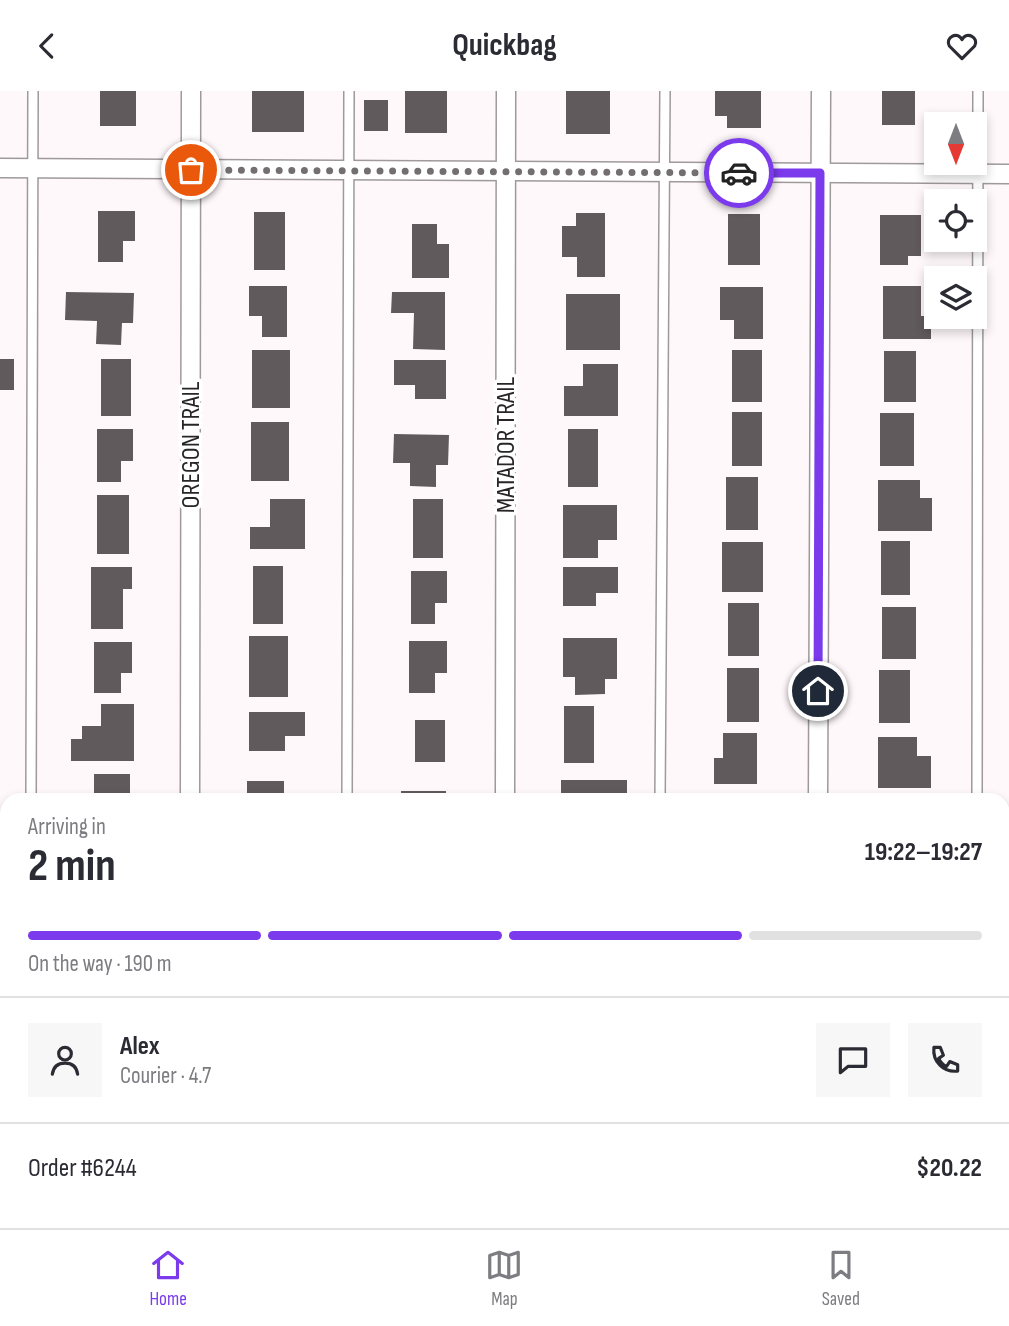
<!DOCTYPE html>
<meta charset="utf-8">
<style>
:root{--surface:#fff;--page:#f7f7f7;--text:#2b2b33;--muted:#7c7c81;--line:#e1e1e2;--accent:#7c3aed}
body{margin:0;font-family:"Sofia Sans Condensed",sans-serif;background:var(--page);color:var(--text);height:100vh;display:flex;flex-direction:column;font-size:26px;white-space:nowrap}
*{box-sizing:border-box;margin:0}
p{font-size:23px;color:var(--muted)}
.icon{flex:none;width:38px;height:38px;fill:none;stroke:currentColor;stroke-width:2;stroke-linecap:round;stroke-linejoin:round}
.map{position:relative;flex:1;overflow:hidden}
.side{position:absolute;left:0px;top:702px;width:1010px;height:436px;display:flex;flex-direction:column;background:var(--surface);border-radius:21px 21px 0 0;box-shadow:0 4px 10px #0003}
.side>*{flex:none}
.needle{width:46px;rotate:180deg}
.controls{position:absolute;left:924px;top:21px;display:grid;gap:14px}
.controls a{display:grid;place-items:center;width:63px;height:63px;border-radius:0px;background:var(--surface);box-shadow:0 4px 10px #0003;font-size:35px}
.pin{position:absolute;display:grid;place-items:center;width:60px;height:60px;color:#fff;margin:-30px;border:4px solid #fff;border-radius:50%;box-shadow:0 2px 7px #0007}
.courier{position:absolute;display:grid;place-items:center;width:70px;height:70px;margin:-35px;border:5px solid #7c3aed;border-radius:50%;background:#fff;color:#222;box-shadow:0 2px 9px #0007}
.head em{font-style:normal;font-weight:700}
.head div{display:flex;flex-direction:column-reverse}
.head{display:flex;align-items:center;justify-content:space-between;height:119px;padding:0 28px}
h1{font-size:46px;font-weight:700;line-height:52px}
.bar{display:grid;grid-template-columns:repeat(4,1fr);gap:10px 7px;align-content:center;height:84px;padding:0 28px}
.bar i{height:9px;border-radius:5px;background:var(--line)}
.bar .on{background:var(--accent)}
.bar p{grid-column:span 4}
.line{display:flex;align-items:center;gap:18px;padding:0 28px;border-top:2px solid var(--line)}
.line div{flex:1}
.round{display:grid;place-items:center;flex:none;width:74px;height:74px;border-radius:0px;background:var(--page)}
header{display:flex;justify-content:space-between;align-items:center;height:91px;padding:0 28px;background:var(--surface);font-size:32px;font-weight:700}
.menu{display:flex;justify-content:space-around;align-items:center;height:98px;border-top:2px solid var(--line);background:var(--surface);font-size:19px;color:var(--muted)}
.menu a{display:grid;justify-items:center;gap:4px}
.menu .on{color:var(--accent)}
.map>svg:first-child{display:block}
.building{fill:#605a5d}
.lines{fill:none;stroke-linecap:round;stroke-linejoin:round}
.lane-casing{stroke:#9f999b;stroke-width:12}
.street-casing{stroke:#9f999b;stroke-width:21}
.secondary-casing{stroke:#9f999b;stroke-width:28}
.lane{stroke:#fff;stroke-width:9}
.street{stroke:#fff;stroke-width:18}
.secondary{stroke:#fff;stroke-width:24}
.done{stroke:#736f71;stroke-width:7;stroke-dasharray:0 12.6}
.route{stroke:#7c3aed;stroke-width:9}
.labels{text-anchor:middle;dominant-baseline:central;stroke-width:7;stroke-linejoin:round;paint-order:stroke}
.street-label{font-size:26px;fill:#282527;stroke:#fff}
</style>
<header><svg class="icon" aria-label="back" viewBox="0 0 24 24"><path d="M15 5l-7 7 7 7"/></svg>Quickbag<svg class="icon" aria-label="heart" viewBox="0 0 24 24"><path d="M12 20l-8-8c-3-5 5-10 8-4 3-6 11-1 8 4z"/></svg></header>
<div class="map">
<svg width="1009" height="1137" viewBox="0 0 1009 1137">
<rect width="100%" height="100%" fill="#fff8fb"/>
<g class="building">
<rect x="100" y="0" width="36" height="35"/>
<rect x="252" y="0" width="52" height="41"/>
<rect x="405" y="0" width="42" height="42"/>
<rect x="566" y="0" width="44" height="43"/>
<path d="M715,0H761V37H727V25H715Z"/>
<rect x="882" y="0" width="33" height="34"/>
<rect x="364" y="9" width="24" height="31"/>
<path d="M98,120H135V150H123V171H98Z"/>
<rect x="254" y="121" width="31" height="58"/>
<path d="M576,122H605V186H577V166H562V135H576Z"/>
<rect x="728" y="123" width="32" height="51"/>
<path d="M880,124H921V165H908V174H880Z"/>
<path d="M412,133H437V153H449V187H412Z"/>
<path d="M249,195H287V246H262V225H249Z"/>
<path d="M883,195H921V225H931V248H883Z"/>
<path d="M720,196H763V248H734V229H720Z"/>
<path d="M66,201L134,202L133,232H122L121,254L96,253L97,230L65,229Z"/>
<path d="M392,201H445V259L413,258L414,222H391Z"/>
<rect x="566" y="203" width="54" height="56"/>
<rect x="252" y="259" width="38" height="58"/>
<rect x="732" y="259" width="30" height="52"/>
<rect x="884" y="260" width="32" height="51"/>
<rect x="0" y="268" width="14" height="31"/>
<rect x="101" y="268" width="30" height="57"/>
<path d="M394,269H446V308H415V294H394Z"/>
<path d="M583,273H618V325H564V295H583Z"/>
<rect x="732" y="321" width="30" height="54"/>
<rect x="880" y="322" width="34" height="53"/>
<rect x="251" y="331" width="38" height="59"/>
<path d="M97,338H133V370H121V391H97Z"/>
<rect x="568" y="338" width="30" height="58"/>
<path d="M394,343L449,344L448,374H436V396L410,395V372H393Z"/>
<rect x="726" y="386" width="32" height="53"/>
<path d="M878,389H920V407H932V440H878Z"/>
<rect x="97" y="404" width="32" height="59"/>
<path d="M270,408H305V458H250V436H270Z"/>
<rect x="413" y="408" width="30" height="59"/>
<path d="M563,414H617V449H598V467H563Z"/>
<rect x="881" y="450" width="29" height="54"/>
<rect x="722" y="451" width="41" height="50"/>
<rect x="253" y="475" width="30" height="58"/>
<path d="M91,476H132V498H123V538H91Z"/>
<path d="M563,476H618V502H596V515H563Z"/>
<path d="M411,480H447V512H435V533H411Z"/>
<rect x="728" y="512" width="31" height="53"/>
<rect x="882" y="516" width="34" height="52"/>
<rect x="249" y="545" width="39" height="61"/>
<path d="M563,547H617V588H605V603L575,604V586H563Z"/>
<path d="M409,550H447V582H435V602H409Z"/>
<path d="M94,551H132V582H121V602H94Z"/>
<rect x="727" y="577" width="32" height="54"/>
<rect x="879" y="579" width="31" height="53"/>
<path d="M101,613H134V670H71V648H82V635H101Z"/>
<rect x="564" y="615" width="30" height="57"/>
<path d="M249,621H305V645H285V660H249Z"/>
<rect x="415" y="629" width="30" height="42"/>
<path d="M723,642H757V693H714V667H723Z"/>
<path d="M878,646H917V665H931V697H878Z"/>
<rect x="94" y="683" width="36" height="26"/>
<rect x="561" y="689" width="66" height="20"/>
<rect x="247" y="690" width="37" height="19"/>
<rect x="401" y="700" width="45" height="9"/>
<path d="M73,1130H129L130,1137H74Z"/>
<path d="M249,1130H306L307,1137H250Z"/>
<path d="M435,1130H447L448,1137H395Z"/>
<rect x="567" y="1130" width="31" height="7"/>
<rect x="719" y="1130" width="43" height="7"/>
<rect x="878" y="1130" width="34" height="7"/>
</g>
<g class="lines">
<g class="lane-casing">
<g id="lane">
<path d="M31,709L33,0"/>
<path d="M347,709L349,0"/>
<path d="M660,709L665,0"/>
<path d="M977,709L978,0"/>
<path d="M31,1130V1137"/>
<path d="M352,1130L353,1137"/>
<path d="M661,1130V1137"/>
<path d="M974,1137L975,1130"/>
</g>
</g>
<g class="street-casing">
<g id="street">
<path d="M0,77L1009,83"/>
<path d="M190,709L191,0"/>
<path d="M505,709L506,0"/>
<path d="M818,709L821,0"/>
<path d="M507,1130V1137"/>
<path d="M819,1130V1137"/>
<path d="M188,1137V1130"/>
</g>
</g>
<g class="secondary-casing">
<g id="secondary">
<path d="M0,996H7"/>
<path d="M1003,1002H1009"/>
</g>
</g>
<use href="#lane" class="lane"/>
<use href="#street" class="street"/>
<use href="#secondary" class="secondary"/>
</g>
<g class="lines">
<path class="done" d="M191,79L739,82"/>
<path class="route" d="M739,82H820L818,600"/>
</g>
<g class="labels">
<g class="street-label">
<text transform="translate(191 354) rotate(-90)">OREGON TRAIL</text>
<text transform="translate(506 354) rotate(-90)">MATADOR TRAIL</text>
</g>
</g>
</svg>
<div class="controls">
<a><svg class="needle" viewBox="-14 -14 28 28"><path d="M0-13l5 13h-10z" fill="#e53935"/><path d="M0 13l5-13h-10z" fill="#7c7c81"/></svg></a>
<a><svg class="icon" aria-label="locate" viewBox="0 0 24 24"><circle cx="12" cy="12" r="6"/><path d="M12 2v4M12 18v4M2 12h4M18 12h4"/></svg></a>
<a><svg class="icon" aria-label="layers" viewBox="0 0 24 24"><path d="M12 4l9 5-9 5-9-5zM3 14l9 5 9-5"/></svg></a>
</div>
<div class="pin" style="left:191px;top:79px;background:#ea580c"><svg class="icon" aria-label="bag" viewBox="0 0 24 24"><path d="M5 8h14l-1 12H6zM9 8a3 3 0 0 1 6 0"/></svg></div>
<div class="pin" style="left:818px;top:600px;background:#1f2937"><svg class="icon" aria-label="home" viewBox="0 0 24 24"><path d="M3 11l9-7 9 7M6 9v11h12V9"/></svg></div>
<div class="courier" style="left:739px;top:82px"><svg class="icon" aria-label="car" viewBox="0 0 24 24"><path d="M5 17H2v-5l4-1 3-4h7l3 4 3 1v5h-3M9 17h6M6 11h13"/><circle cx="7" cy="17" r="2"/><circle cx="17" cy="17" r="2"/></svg></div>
<section class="side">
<div class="head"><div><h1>2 min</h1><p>Arriving in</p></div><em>19:22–19:27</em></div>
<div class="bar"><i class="on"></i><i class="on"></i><i class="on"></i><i></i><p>On the way · 190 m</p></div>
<div class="line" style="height:126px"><a class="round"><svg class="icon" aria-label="person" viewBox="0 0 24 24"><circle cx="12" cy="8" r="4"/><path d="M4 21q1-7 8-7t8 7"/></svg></a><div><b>Alex</b><p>Courier · 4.7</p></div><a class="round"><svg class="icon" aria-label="chat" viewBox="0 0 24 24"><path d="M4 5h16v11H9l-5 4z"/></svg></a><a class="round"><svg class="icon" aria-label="phone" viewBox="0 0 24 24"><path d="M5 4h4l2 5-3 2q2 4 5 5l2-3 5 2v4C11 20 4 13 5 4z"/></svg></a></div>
<div class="line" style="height:91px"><div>Order #6244</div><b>$20.22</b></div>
</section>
</div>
<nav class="menu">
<a class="on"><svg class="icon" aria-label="home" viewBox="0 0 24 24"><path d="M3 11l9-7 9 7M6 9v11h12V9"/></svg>Home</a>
<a><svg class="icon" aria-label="map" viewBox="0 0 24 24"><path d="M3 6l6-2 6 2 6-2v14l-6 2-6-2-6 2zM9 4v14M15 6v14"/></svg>Map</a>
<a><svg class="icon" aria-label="saved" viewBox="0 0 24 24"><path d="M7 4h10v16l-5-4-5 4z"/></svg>Saved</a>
</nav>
